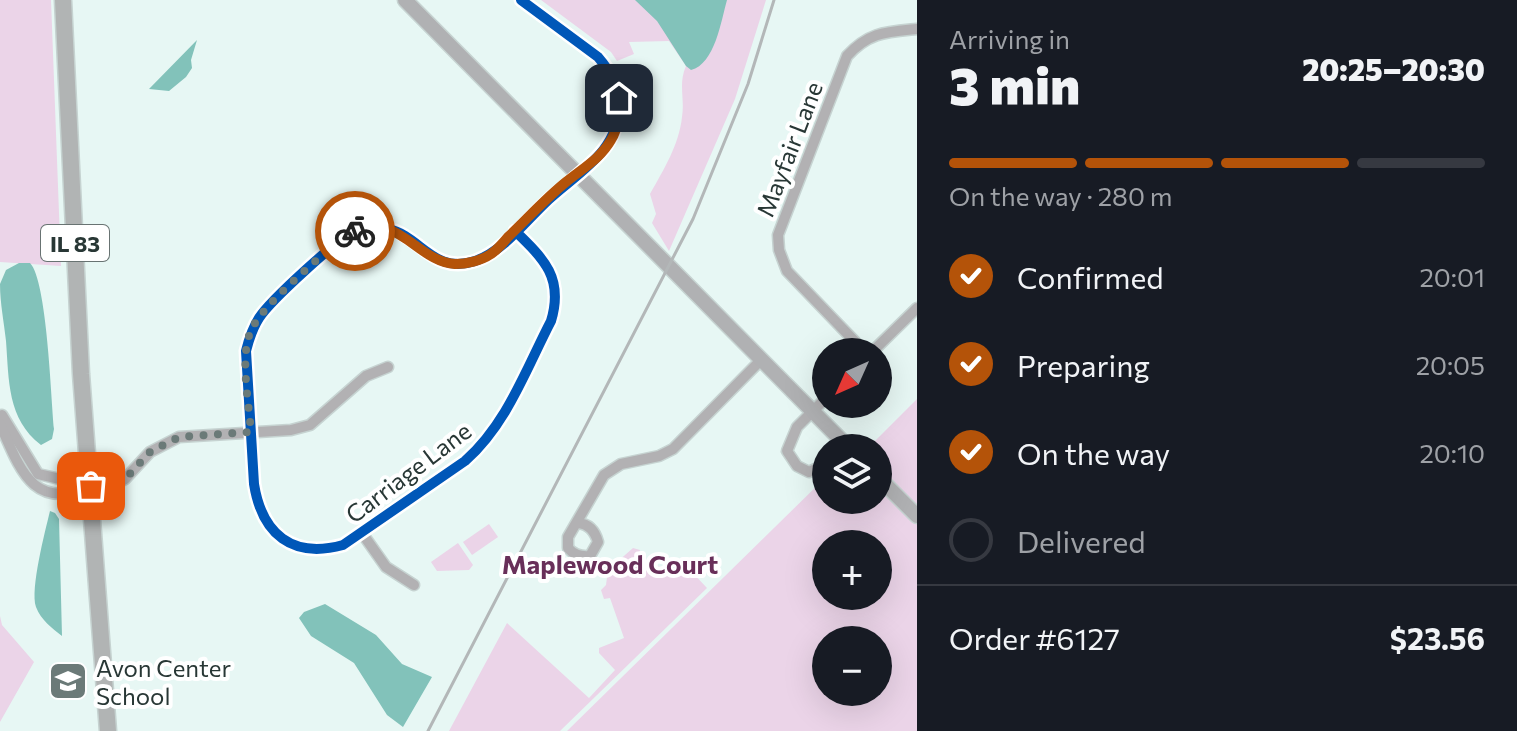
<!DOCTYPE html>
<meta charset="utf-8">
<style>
:root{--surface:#171b24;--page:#242831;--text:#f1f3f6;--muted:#9ea1a6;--line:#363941;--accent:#b45309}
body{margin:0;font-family:Commissioner,sans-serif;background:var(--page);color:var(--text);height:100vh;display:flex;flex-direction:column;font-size:30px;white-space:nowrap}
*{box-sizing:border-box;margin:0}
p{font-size:26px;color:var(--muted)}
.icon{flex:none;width:44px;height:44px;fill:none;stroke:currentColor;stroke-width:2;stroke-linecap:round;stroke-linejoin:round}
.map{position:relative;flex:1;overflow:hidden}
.details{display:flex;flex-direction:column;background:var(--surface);width:600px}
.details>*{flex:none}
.needle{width:52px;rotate:225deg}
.tools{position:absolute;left:812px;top:338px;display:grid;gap:16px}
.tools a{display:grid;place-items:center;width:80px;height:80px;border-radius:50%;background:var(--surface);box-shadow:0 8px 32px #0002;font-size:40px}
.pin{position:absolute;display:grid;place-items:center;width:68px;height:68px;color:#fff;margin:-34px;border-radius:16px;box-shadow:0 4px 12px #0006}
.courier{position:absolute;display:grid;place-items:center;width:80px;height:80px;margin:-40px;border:6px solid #b45309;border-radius:50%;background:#fff;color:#222;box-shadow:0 2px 10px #0007}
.head em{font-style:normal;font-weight:800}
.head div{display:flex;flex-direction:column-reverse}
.head{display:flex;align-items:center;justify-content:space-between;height:136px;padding:0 32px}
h1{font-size:52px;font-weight:800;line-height:60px}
.bar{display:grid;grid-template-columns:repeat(4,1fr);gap:12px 8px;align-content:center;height:96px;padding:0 32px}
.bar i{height:10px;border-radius:6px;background:var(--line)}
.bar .active{background:var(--accent)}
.bar p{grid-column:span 4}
.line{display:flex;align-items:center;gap:20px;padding:0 32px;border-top:2px solid var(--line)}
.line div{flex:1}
ol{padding:0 32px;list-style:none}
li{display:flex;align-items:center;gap:24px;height:88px}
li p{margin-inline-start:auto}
li .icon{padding:8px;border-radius:50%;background:var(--accent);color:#fff;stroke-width:4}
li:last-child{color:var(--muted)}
li i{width:44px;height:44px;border:4px solid var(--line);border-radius:50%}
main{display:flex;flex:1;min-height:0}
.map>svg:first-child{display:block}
.green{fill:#ebd4e8;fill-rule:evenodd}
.water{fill:#82c2ba}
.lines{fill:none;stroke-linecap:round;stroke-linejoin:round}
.street-casing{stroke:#c6d3d1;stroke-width:13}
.secondary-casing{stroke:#c6d3d1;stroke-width:17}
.primary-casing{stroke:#c6d3d1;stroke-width:19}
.street{stroke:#b2b1b3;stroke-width:10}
.secondary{stroke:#b0b1b3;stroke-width:14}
.primary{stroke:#b1b4b4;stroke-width:16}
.rail{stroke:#b3b7b8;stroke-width:3}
.cycleway-casing{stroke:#fff;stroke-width:15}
.cycleway{stroke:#0057b8;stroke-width:10}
.done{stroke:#6b7a78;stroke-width:8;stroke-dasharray:0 14.4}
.route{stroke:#b45309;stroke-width:10}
.labels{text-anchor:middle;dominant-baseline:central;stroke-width:8;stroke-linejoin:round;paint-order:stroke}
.shield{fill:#fff;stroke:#687372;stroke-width:2}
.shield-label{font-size:22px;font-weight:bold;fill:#283735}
.street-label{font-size:24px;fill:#283735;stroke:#fff}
.poi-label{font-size:24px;fill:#283735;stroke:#fff;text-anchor:start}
.neighbourhood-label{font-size:26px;font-weight:bold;fill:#682f59;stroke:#fff}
</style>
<main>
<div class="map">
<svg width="917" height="731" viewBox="0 0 917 731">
<rect width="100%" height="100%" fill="#e7f7f4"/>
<g class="green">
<path d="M0,0H51L61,266L0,262Z"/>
<path d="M541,0H766L735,99L669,251L652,223L656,214L650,194C664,169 679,145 682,117C685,98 678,84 686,66L669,41L629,42L634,54L617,61L611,52Z"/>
<path d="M917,399V731H567L826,477V500H878V448H868ZM826,544H878V596H826ZM826,640H878V692H826Z"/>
<path d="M489,524L498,537L472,555L463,542Z"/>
<path d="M458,543L473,565L469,570L437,571L431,562Z"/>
<path d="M633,548L640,550L638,560L679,572L690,570L707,588L560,731H449L507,623L589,698L615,670L599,653V648L624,638L610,598L604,599L601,590L606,585L608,570Z"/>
<path d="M0,616L2,625L34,662L0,722Z"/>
</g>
<g class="water">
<path d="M635,0H727C721,21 715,64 691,70L686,66L657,21Z"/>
<path d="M197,40L191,60L192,68L186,77L169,91L149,89Z"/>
<path d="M19,263H30C47,280 51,398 54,429L52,439L41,445C7,419 9,380 6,341C4,322 0,303 0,284L6,270Z"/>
<path d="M50,511L55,513L59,519L62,636C52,628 41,620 36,607C30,589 45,532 50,511Z"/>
<path d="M325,604L376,635L402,664L432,677L403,727L387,715L354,663L311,636L299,618L304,612Z"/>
</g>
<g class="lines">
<g class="street-casing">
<g id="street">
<path d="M515,231C544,259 564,278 551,321C526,369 507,424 465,461L343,545C292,559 262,534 254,484L246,351C249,339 252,329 259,318C270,301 340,236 358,229C366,226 379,227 388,229C421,236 433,275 475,261C502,252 525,222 545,203C575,174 619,153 619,106C619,86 610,71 598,57L521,0"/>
<path d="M865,352L787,271L779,250L778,235L847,56C869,32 886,32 917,29"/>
<path d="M872,352L917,308"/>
<path d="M826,398L797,427L787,451L797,466L809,472L826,464"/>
<path d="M2,415L38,474L91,486L114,485L125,479L150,452L179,437L291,430L310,425L366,376L388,367"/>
<path d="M0,424C20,469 33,512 91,486"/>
<path d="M578,523C589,524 595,531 598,542L590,556C581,557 574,555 568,548V537L604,475L621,464L659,456L673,449L761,360"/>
<path d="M362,533L386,567L414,585"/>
</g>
</g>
<g class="secondary-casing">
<g id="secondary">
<path d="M405,0L849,448"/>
<path d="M878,477L917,516"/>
</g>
</g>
<g class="primary-casing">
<path id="primary" d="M63,0L81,374L108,731"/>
</g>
<use href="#street" class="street"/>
<use href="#secondary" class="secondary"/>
<use href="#primary" class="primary"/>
<path class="rail" d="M428,731L693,219L748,84L774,0"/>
<g class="cycleway-casing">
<path id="cycleway" d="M515,231C544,259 564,278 551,321C526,369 507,424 465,461L343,545C292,559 262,534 254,484L246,351C249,339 252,329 259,318C270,301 340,236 358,229C366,226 379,227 388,229C421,236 433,275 475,261C502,252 525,222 545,203C575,174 619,153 619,106C619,86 610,71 598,57L521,0"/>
</g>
<use href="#cycleway" class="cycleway"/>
</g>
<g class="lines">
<path class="done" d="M91,486L114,485L125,479L150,452L179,437L251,432C249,404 240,358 250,333C260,305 321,258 344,235L355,231"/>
<path class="route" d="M355,231C398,212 418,262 455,264C466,264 481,261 491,254C497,250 503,243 508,237C527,219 546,198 566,182C583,168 600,159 611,140C619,127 619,113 619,98"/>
</g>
<defs>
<g id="school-square" transform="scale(2)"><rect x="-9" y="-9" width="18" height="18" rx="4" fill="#6b7a78" stroke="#fff"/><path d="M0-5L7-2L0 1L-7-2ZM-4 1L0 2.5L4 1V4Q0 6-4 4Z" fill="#fff"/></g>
</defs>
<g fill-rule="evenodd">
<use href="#school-square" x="68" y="681"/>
</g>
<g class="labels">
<rect class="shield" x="41" y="225" width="68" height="36" rx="6"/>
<g class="shield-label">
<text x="75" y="243">IL 83</text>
</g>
<g class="street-label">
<text transform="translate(789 149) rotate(-69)">Mayfair Lane</text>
<text transform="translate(408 472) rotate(-37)">Carriage Lane</text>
</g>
<g class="poi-label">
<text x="96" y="667">Avon Center<tspan x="96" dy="28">School</tspan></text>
</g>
<g class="neighbourhood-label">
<text x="610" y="563">Maplewood Court</text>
</g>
</g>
</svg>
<div class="tools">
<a><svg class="needle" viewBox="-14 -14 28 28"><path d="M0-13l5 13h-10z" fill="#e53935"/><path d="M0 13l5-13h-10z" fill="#9ea1a6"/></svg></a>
<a><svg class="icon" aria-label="layers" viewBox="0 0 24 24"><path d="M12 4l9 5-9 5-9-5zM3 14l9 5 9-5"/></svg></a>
<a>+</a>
<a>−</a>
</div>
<div class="pin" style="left:91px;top:486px;background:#ea580c"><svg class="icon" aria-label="bag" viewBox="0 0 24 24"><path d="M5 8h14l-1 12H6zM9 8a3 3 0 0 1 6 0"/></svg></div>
<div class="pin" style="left:619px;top:98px;background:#1f2937"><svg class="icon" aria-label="home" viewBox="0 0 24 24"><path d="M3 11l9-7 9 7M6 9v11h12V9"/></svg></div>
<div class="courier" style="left:355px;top:231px"><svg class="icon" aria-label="bike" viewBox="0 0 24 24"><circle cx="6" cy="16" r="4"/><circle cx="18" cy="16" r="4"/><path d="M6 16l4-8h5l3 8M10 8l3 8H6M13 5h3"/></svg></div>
</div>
<section class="details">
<div class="head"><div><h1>3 min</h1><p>Arriving in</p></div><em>20:25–20:30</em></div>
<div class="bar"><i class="active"></i><i class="active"></i><i class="active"></i><i></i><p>On the way · 280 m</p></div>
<ol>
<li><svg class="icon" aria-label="check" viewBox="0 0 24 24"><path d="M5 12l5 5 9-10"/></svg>Confirmed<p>20:01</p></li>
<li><svg class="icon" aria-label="check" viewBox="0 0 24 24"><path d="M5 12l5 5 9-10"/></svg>Preparing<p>20:05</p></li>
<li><svg class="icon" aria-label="check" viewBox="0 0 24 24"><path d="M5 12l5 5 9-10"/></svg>On the way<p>20:10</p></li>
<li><i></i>Delivered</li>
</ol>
<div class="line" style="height:104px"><div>Order #6127</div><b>$23.56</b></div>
</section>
</main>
